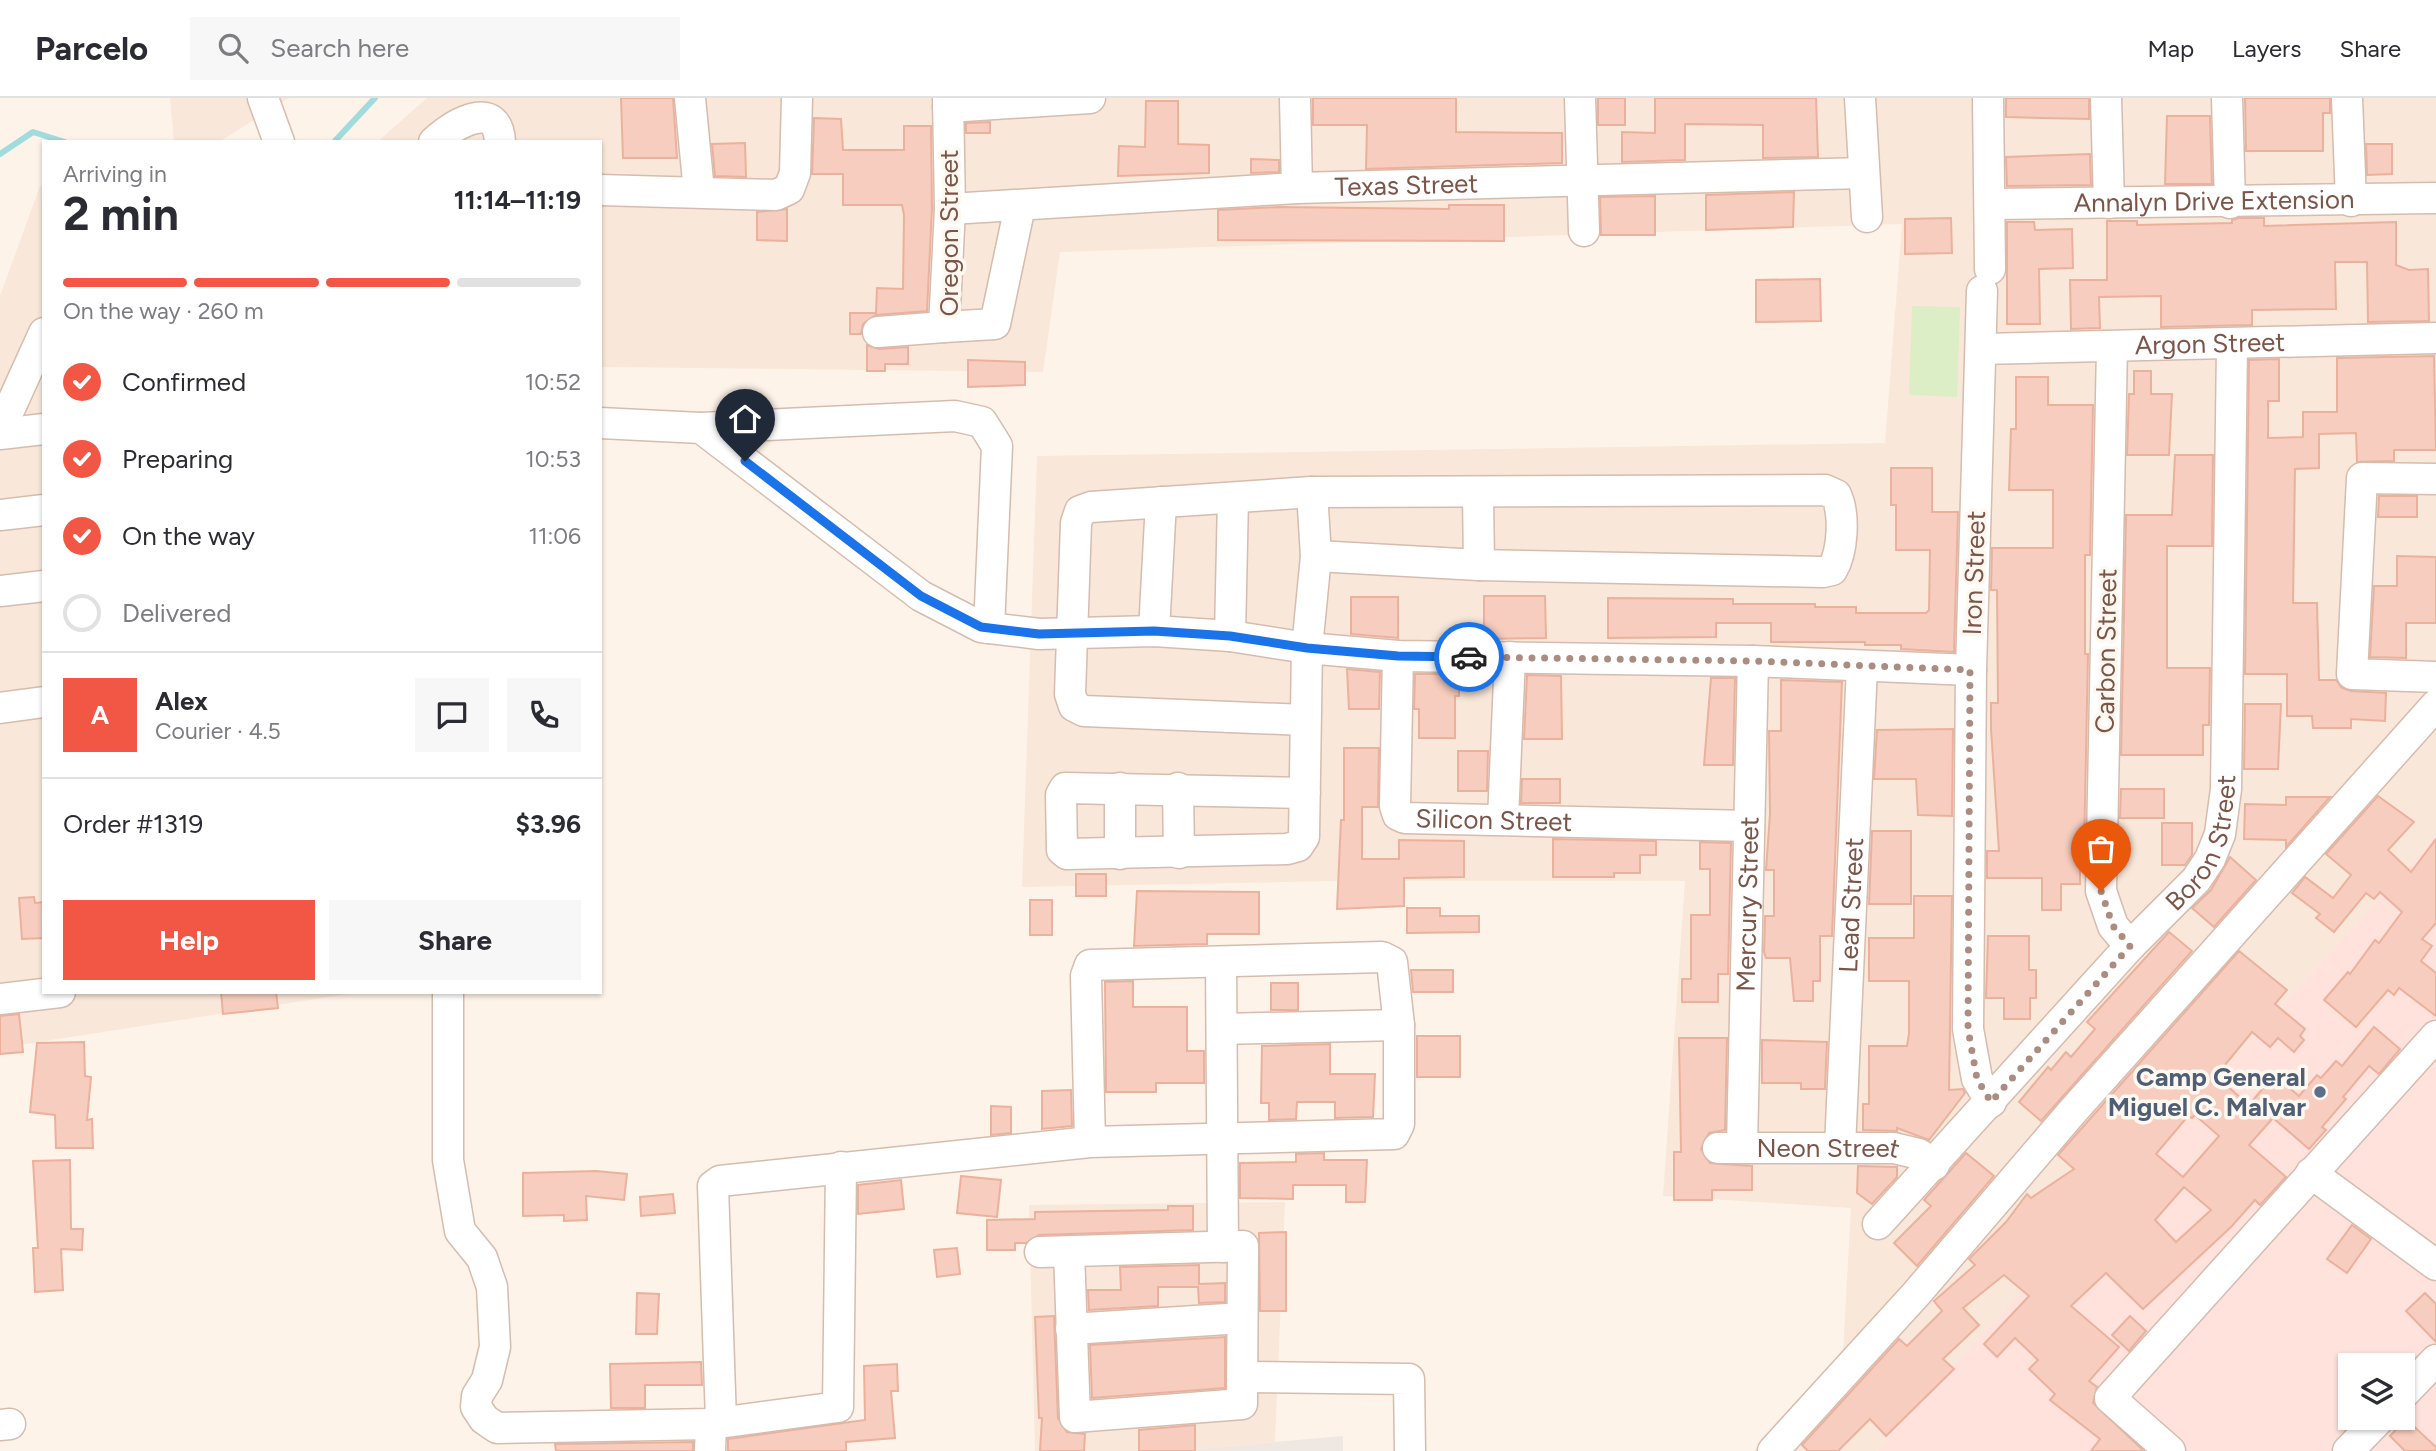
<!DOCTYPE html>
<meta charset="utf-8">
<style>
:root{--surface:#fff;--page:#f7f7f7;--text:#2b2b33;--muted:#7c7c81;--line:#e1e1e2;--accent:#f25644}
body{margin:0;font-family:Figtree,sans-serif;background:var(--page);color:var(--text);height:100vh;display:flex;flex-direction:column;font-size:26px;white-space:nowrap}
*{box-sizing:border-box;margin:0}
p{font-size:23px;color:var(--muted)}
.icon{flex:none;width:38px;height:38px;fill:none;stroke:currentColor;stroke-width:2;stroke-linecap:round;stroke-linejoin:round}
.map{position:relative;flex:1;overflow:hidden}
.drawer{position:absolute;left:42px;top:42px;width:560px;height:854px;display:flex;flex-direction:column;background:var(--surface);border-radius:0px;box-shadow:0 2px 5px #0004}
.drawer>*{flex:none}
.buttons{position:absolute;left:2338px;top:1255px;display:grid;gap:14px}
.buttons a{display:grid;place-items:center;width:77px;height:77px;border-radius:0px;background:var(--surface);box-shadow:0 2px 5px #0004;font-size:35px}
.pin{position:absolute;display:grid;place-items:center;width:60px;height:60px;color:#fff;margin:-72px -30px;border-radius:50% 50% 50% 0;rotate:-45deg;box-shadow:0 0 7px #0007}
.pin .icon{rotate:45deg}
.courier{position:absolute;display:grid;place-items:center;width:70px;height:70px;margin:-35px;border:5px solid #1a73e8;border-radius:50%;background:#fff;color:#222;box-shadow:0 2px 9px #0007}
.head em{font-style:normal;font-weight:700}
.head div{display:flex;flex-direction:column-reverse}
.head{display:flex;align-items:center;justify-content:space-between;height:119px;padding:0 21px}
h1{font-size:46px;font-weight:700;line-height:52px}
.bar{display:grid;grid-template-columns:repeat(4,1fr);gap:10px 7px;align-content:center;height:84px;padding:0 21px}
.bar i{height:9px;border-radius:5px;background:var(--line)}
.bar .selected{background:var(--accent)}
.bar p{grid-column:span 4}
.line{display:flex;align-items:center;gap:18px;padding:0 21px;border-top:2px solid var(--line)}
.line div{flex:1}
.round{display:grid;place-items:center;flex:none;width:74px;height:74px;border-radius:0px;background:var(--page)}
ol{padding:0 21px;list-style:none}
li{display:flex;align-items:center;gap:21px;height:77px}
li p{margin-inline-start:auto}
li .icon{padding:7px;border-radius:50%;background:var(--accent);color:#fff;stroke-width:4}
li:last-child{color:var(--muted)}
li i{width:38px;height:38px;border:4px solid var(--line);border-radius:50%}
.cta{display:flex;gap:14px;margin-top:auto;padding:14px 21px}
.cta a{flex:1;height:80px;border-radius:0px;background:var(--accent);color:#fff;font-size:28px;font-weight:700;line-height:80px;text-align:center}
.cta a+a{background:var(--page);color:var(--text)}
header{display:flex;align-items:center;gap:42px;box-sizing:border-box;height:98px;padding:0 35px;background:var(--surface);border-bottom:2px solid var(--line)}
header strong{font-size:33px}
nav{display:flex;gap:38px;margin-inline-start:auto;font-size:24px}
.search{width:490px;height:63px;background:var(--page);display:flex;align-items:center;gap:18px;box-sizing:border-box;padding:0 24px;border-radius:0px;color:var(--muted);font-size:26px}
.map>svg:first-child{display:block}
.residential{fill:#f9e7d9}
.commercial{fill:#ffe2dc;fill-rule:evenodd}
.industrial{fill:#efe7e2}
.green{fill:#dbeec5}
.lines{fill:none;stroke-linecap:round;stroke-linejoin:round}
.stream{stroke:#a0dbdd;stroke-width:6}
.building{fill:#f6cdbe;stroke:#ebb19c;stroke-width:2;fill-rule:evenodd}
.minor-casing{stroke:#d5bcaf;stroke-width:33}
.minor{stroke:#fff;stroke-width:30}
.done{stroke:#aa8c81;stroke-width:7;stroke-dasharray:0 12.6}
.route{stroke:#1a73e8;stroke-width:9}
.service-dot{fill:#5c6f8a;stroke:#fff8f1;stroke-width:2.5}
.labels{text-anchor:middle;dominant-baseline:central;stroke-width:7;stroke-linejoin:round;paint-order:stroke}
.street-label{font-size:26px;fill:#7c5549;stroke:#fff8f1}
.service-label{font-size:26px;font-weight:bold;fill:#4e5e75;stroke:#fff8f1;text-anchor:end}
</style>
<header>
<strong>Parcelo</strong>
<div class="search"><svg class="icon" aria-label="search" viewBox="0 0 24 24"><circle cx="10" cy="10" r="6"/><path d="M15 15l6 6"/></svg>Search here</div>
<nav><a>Map</a><a>Layers</a><a>Share</a></nav>
</header>
<div class="map">
<svg width="2436" height="1353" viewBox="0 0 2436 1353">
<rect width="100%" height="100%" fill="#fef3e9"/>
<g class="residential">
<path d="M170,0H289L219,44H174Z"/>
<path d="M427,0H2436V738L1877,1353H1754L1843,1255L1851,1110L1663,1098L1685,783H1335L1022,789L1037,358L1885,345L1902,126L1060,154L1043,274L600,269V44H377Z"/>
<path d="M40,88L44,89V894H361L0,950V198Z"/>
<path d="M1285,1104L1275,1344L1181,1353H1035L1029,1107Z"/>
</g>
<path class="commercial" d="M2436,738V1353H1877L1971,1249ZM2350,1267H2403V1320H2350Z"/>
<path class="industrial" d="M1343,1338V1353H1181L1275,1344Z"/>
<path class="green" d="M1912,208L1960,209L1957,299L1909,297Z"/>
<g class="lines">
<g class="stream">
<path d="M334,44L375,0"/>
<path d="M0,56L33,34L65,44"/>
</g>
</g>
<g class="building">
<path d="M621,0H673L677,60H623Z"/>
<path d="M1313,0H1456V34L1562,35V65L1366,71L1367,27H1313Z"/>
<rect x="1598" y="0" width="27" height="27"/>
<path d="M1655,0H1816L1818,59L1763,60V27L1685,26V62L1622,64V34L1655,35Z"/>
<path d="M2006,0H2089V21L2006,19Z"/>
<path d="M2245,0H2330V15H2323V53H2246Z"/>
<path d="M1146,3H1178V46L1209,47V75L1118,78L1119,48L1145,49Z"/>
<path d="M2167,18H2210L2212,86H2165Z"/>
<path d="M814,20L841,21L843,52H904V28H931L932,111L927,213L876,217L863,226L861,236H850V215H876L877,190L903,191L904,117L902,107H843V76H812Z"/>
<path d="M990,24V35H966V25Z"/>
<path d="M745,45L746,79L715,78L712,46Z"/>
<path d="M2366,46H2392V76L2367,77Z"/>
<path d="M2090,56L2091,87L2007,88L2006,59Z"/>
<path d="M1251,61L1279,62V74L1251,75Z"/>
<path d="M1794,94L1793,129L1706,132V97Z"/>
<path d="M1655,98V137H1601L1600,99Z"/>
<path d="M1449,107H1504V143L1218,142V112L1279,109L1449,111Z"/>
<path d="M787,111V143L757,142V114Z"/>
<path d="M1951,120L1952,155L1905,156V121Z"/>
<path d="M2239,120H2264V128L2396,124V167L2409,172L2428,171L2429,223L2368,224L2367,164H2335L2336,211L2252,212V227L2161,229V198L2099,199L2100,230L2071,231L2070,182H2107V123H2137V127L2232,125V122Z"/>
<path d="M2007,124H2034L2035,132L2072,131L2073,170L2039,171L2040,226H2007Z"/>
<path d="M1820,181L1821,223L1756,224V182Z"/>
<path d="M867,247L879,251L908,249V266H885V273H867Z"/>
<path d="M2434,258L2436,352H2394V363L2357,364L2356,335L2319,336V370L2295,371L2293,505H2317L2319,582H2336L2342,590L2351,593L2386,595L2385,623L2351,621V630H2313L2312,618H2287V576H2245L2249,262L2279,261V303H2268V340L2303,339V314H2337V260Z"/>
<path d="M968,262L1025,264V287L968,289Z"/>
<path d="M2134,273H2151V296H2172L2169,357H2127L2129,296H2134Z"/>
<path d="M2016,279H2048V307H2093L2090,457H2085V556H2088L2084,752H2080V786H2061V812H2042V780H1987V753H1999L1991,631V605H1998L1997,492H1991L1992,450H2053V392H2009L2011,331H2016Z"/>
<path d="M2175,357H2213L2212,448H2167V570H2210L2209,627H2203V657H2121L2126,417H2172Z"/>
<path d="M1891,370H1932V414H1958L1954,554L1901,551V547H1865V544H1771V525H1716V539L1608,540V500L1733,501V506H1815V509H1856V515H1926L1929,512L1930,452H1896V407H1891Z"/>
<path d="M2379,398H2417V419H2378Z"/>
<path d="M2397,458L2436,459V525H2406V560L2370,559L2374,488H2397Z"/>
<path d="M1484,498H1545L1546,540L1484,541Z"/>
<path d="M1351,499H1398V540L1351,536Z"/>
<path d="M1347,571L1380,574L1379,611H1349Z"/>
<path d="M1415,576H1459V598H1455V640H1419V611H1414Z"/>
<path d="M1527,577L1561,578L1562,641H1524Z"/>
<path d="M1711,580H1735L1733,667H1704Z"/>
<path d="M1781,582L1842,584L1832,838H1820V883H1813V903H1794L1790,860H1766L1764,854L1765,818H1774V772H1766L1770,716L1769,633H1781Z"/>
<path d="M2245,606H2281L2278,671H2244Z"/>
<path d="M1953,631L1952,718L1918,717L1916,681H1874L1877,632Z"/>
<path d="M1344,650H1379L1378,709H1362V761H1399V742L1464,743V779L1404,780V808L1337,811L1341,722H1344Z"/>
<path d="M1458,653H1488L1487,693H1458Z"/>
<path d="M1522,681H1560V705H1521Z"/>
<path d="M2121,691H2164V720H2120Z"/>
<path d="M2378,698L2414,724L2388,752L2411,774L2436,741V825L2422,841L2432,848L2421,863L2436,875V918L2399,890L2394,897L2388,892L2356,929L2324,902L2348,874L2350,876L2375,842L2379,845L2402,814L2380,794L2374,801L2366,795L2334,834L2316,820L2320,816L2292,795L2305,779L2333,800L2351,777L2326,756Z"/>
<path d="M2286,699H2330L2286,749V742L2244,741L2245,706L2286,707Z"/>
<path d="M2162,725H2192V757L2185,767H2162Z"/>
<path d="M1872,733H1911V806H1869Z"/>
<path d="M1553,741L1656,743V757H1640V775H1614V779H1553Z"/>
<path d="M1700,744L1731,745L1728,876H1718V904H1682V881H1691V817H1710V771H1700Z"/>
<path d="M2230,759L2256,782L2214,829L2192,810L2211,792Z"/>
<rect x="1076" y="776" width="30" height="22"/>
<path d="M1137,793L1259,794V836H1207V846L1134,848Z"/>
<path d="M1914,798H1952L1949,992L1963,991L1965,995L1929,1042L1897,1030V1033L1863,1032V1006H1869V948H1907L1909,936V883H1869V840H1914Z"/>
<path d="M34,799L35,805L44,804V840L22,841L19,800Z"/>
<rect x="1030" y="802" width="22" height="35"/>
<path d="M1407,810H1440V818H1479V834L1407,835Z"/>
<path d="M2169,834L2192,853L2041,1023L2019,1004L2048,969L2051,972L2066,954L2071,959L2095,931L2087,924Z"/>
<path d="M1988,838H2029V872H2036V900H2030V921H2004V900H1986Z"/>
<path d="M2239,853L2287,892L2275,906L2305,931L2300,938L2304,942L2294,954L2278,940L2270,949L2252,934L2220,973L2222,975L2218,980L2249,1007L2274,977L2299,998L2317,977L2321,980L2336,963L2342,968L2374,929L2400,951L2379,976L2369,968L2343,999L2346,1001L2322,1029L2326,1032L2309,1051L2273,1020L2249,1047L2286,1079L2260,1107L2255,1102L2231,1129L2143,1211L2106,1175L2071,1208L2119,1249L2089,1283L2097,1289L2093,1305L2144,1353H2091L2100,1341L2050,1302L2055,1296L2029,1271L2038,1262L2015,1240L1997,1259L1984,1246L2029,1198L2004,1177L1963,1210L1979,1227L1943,1261L1954,1271L1886,1338L1870,1321L1838,1353H1808L1802,1347L1899,1241L1907,1248L1942,1213L1934,1203L1975,1167L1969,1161L2006,1124L2027,1096L2031,1100L2074,1071L2058,1057ZM2195,1017L2219,1038L2183,1079L2156,1056L2188,1018L2192,1020ZM2184,1089L2211,1112L2176,1144L2155,1122Z"/>
<path d="M1411,872H1453V894H1413Z"/>
<path d="M1133,883V909H1187V953H1204V985H1156V994H1106L1105,884Z"/>
<rect x="1271" y="885" width="27" height="27"/>
<path d="M221,894H276L278,910L223,916Z"/>
<path d="M19,916L23,954L0,956V918Z"/>
<rect x="1417" y="938" width="43" height="41"/>
<path d="M1679,940H1727L1725,1032L1709,1035L1701,1051L1710,1065L1752,1068V1092H1712V1102H1674V1054H1681Z"/>
<path d="M1762,942L1827,944L1825,991H1801V985H1762Z"/>
<path d="M84,944L85,978L91,979L87,1022L92,1021L93,1050H56L55,1017L30,1014L37,945Z"/>
<path d="M1330,946V976H1375L1373,1019L1335,1020V1004H1297L1296,1021L1269,1022V1005H1261L1262,948Z"/>
<path d="M1071,992L1072,1028L1042,1031V993Z"/>
<path d="M991,1008L1011,1009V1035L991,1037Z"/>
<path d="M1324,1055V1062H1367L1365,1104H1346V1087H1293V1101L1240,1100V1065L1296,1064V1056Z"/>
<path d="M1966,1055L1994,1078L1917,1168L1894,1145L1931,1108L1924,1102Z"/>
<path d="M70,1062L71,1131H83L82,1152L61,1151L63,1192L35,1194L33,1150H38L33,1063Z"/>
<path d="M1858,1068L1897,1069V1079L1872,1106L1857,1095Z"/>
<path d="M596,1073L627,1076L624,1102L586,1098L587,1122L564,1123V1117L523,1118V1075Z"/>
<path d="M961,1078L1001,1082L997,1119L957,1115Z"/>
<path d="M901,1082L904,1111L858,1116V1087Z"/>
<path d="M673,1096L675,1115L641,1118L640,1099Z"/>
<path d="M1168,1108H1193V1132L1039,1137L1026,1145H1015V1152H987V1122L1035,1121V1114L1168,1112Z"/>
<path d="M2352,1127L2371,1141L2347,1175L2327,1161Z"/>
<path d="M1286,1134V1213H1260L1259,1135Z"/>
<path d="M957,1150L960,1176L937,1179L934,1152Z"/>
<path d="M1199,1167V1186L1225,1185V1204L1199,1205L1198,1189H1158V1208L1089,1212L1088,1192H1121L1120,1169Z"/>
<path d="M637,1195L659,1196L657,1236H636Z"/>
<path d="M2425,1195L2436,1206V1244L2406,1213Z"/>
<path d="M1054,1218L1058,1320L1067,1334L1085,1336L1084,1353H1040L1042,1320H1039L1035,1219Z"/>
<path d="M2130,1218L2146,1233L2129,1253L2112,1237Z"/>
<path d="M1225,1239V1290L1092,1300L1090,1247Z"/>
<path d="M701,1264L702,1287H645V1310H611L610,1266Z"/>
<path d="M897,1266L898,1293H891L895,1340L846,1344V1353H728V1341L865,1322L864,1268Z"/>
<path d="M2406,1321L2436,1349V1353H2405L2390,1338Z"/>
<path d="M1195,1327V1353H1139V1332Z"/>
<path d="M693,1344V1353H556L555,1346Z"/>
</g>
<g class="lines">
<g class="minor-casing">
<g id="minor">
<path d="M263,0L279,44"/>
<path d="M690,0L699,94"/>
<path d="M948,0L950,111L944,229L995,226L1020,108"/>
<path d="M1295,0L1297,90"/>
<path d="M1580,0L1584,133"/>
<path d="M1860,0L1867,119"/>
<path d="M1988,0L1990,171"/>
<path d="M2106,0L2109,105"/>
<path d="M2227,0L2230,105"/>
<path d="M2347,0L2351,103"/>
<path d="M948,9L1090,0"/>
<path d="M434,44C455,25 498,0 500,44"/>
<path d="M600,92L776,97L789,91L795,75L797,0"/>
<path id="s1" d="M1990,106L2436,100"/>
<path id="s2" d="M950,111L1297,90L1864,75"/>
<path d="M1982,193L1971,572L1968,931L1977,981L1991,1004"/>
<path d="M878,234L944,229"/>
<path d="M2112,249L2101,793L2113,828L2130,848"/>
<path id="s3" d="M1982,251L2436,240"/>
<path d="M600,325L701,330L921,498L981,529L1039,536L1154,533L1230,538L1307,550L1398,558L1753,563L1971,572"/>
<path d="M701,330L955,318L982,324L997,348L989,530"/>
<path d="M0,332L44,235"/>
<path d="M0,336L44,331"/>
<path d="M2436,381L2362,380L2352,576L2436,579"/>
<path d="M1478,396L1479,467"/>
<path d="M0,417L44,412"/>
<path d="M0,493L44,488"/>
<path d="M1154,533L1161,404"/>
<path d="M1230,538L1233,400"/>
<path id="s4" d="M1398,558L1395,708L1398,717L1405,720L1749,728"/>
<path d="M0,610L44,604"/>
<path d="M1304,622L1084,613L1074,608L1070,596L1076,425L1080,413L1091,409L1312,394L1825,392L1836,397C1845,416 1843,454 1832,472L1823,474L1479,467L1316,458"/>
<path d="M1178,690L1179,755"/>
<path d="M1305,695L1065,690L1061,697L1062,752L1067,756L1287,751L1298,748L1304,739L1307,550L1316,458L1312,394"/>
<path d="M1503,721L1510,559"/>
<path d="M1120,756V690"/>
<path d="M1221,864L1223,1149"/>
<path d="M448,894V1062L460,1133L482,1160L492,1189L495,1249L487,1282L477,1298L476,1309L484,1321L497,1330L711,1326L838,1309L841,1069"/>
<path d="M0,901L60,894"/>
<path d="M1222,931L1399,927"/>
<path id="s5" d="M1742,1048L1753,563"/>
<path id="s6" d="M1840,1049L1862,569"/>
<path id="s7" d="M1718,1050H1894L1919,1056L1934,1067"/>
<path d="M2311,1075L2436,1167"/>
<path id="s8" d="M1878,1126L2130,848L2196,782L2210,761L2220,736L2226,691L2232,247"/>
<path d="M1040,1154L1243,1148L1242,1306L1075,1319L1069,1154"/>
<path d="M1071,1231L1242,1220"/>
<path d="M1243,1279L1409,1281L1410,1353"/>
<path d="M2403,1296L2436,1262"/>
<path d="M721,1323L713,1088L720,1083L1090,1044L1394,1036L1399,1026V927L1392,864L1382,859L1090,867L1086,878L1090,1044"/>
<path d="M0,1327L10,1326"/>
<path d="M710,1353L711,1326"/>
<path d="M1773,1353L1917,1195L2072,1014L2436,607"/>
<path d="M2170,1353L2110,1300L2436,938"/>
<path d="M2348,1353L2380,1320"/>
</g>
</g>
<use href="#minor" class="minor"/>
</g>
<g class="lines">
<path class="done" d="M1469,559L1753,563L1970,572L1968,931L1977,981L1991,1004L2130,848L2113,828L2101,793"/>
<path class="route" d="M745,363L921,498L981,529L1039,536L1154,533L1230,538L1307,550L1398,558L1469,559"/>
</g>
<circle class="service-dot" cx="2320" cy="994" r="7"/>
<g class="labels">
<g class="street-label">
<text stroke="none"><textPath href="#s2" startOffset="457">Texas Street</textPath></text>
<text stroke="none"><textPath href="#s1" startOffset="224">Annalyn Drive Extension</textPath></text>
<text transform="translate(949 135) rotate(-90)">Oregon Street</text>
<text stroke="none"><textPath href="#s3" startOffset="228">Argon Street</textPath></text>
<text transform="translate(1974 475) rotate(-88)">Iron Street</text>
<text transform="translate(2106 553) rotate(-89)">Carbon Street</text>
<text stroke="none"><textPath href="#s4" startOffset="256">Silicon Street</textPath></text>
<text stroke="none"><textPath href="#s8" startOffset="506">Boron Street</textPath></text>
<text stroke="none"><textPath href="#s5" startOffset="242">Mercury Street</textPath></text>
<text stroke="none"><textPath href="#s6" startOffset="242">Lead Street</textPath></text>
<text stroke="none"><textPath href="#s7" startOffset="110">Neon Street</textPath></text>
</g>
<g class="service-label">
<text x="2306" y="979">Camp General<tspan x="2306" dy="30">Miguel C. Malvar</tspan></text>
</g>
</g>
</svg>
<div class="buttons">
<a><svg class="icon" aria-label="layers" viewBox="0 0 24 24"><path d="M12 4l9 5-9 5-9-5zM3 14l9 5 9-5"/></svg></a>
</div>
<div class="pin" style="left:2101px;top:793px;background:#ea580c"><svg class="icon" aria-label="bag" viewBox="0 0 24 24"><path d="M5 8h14l-1 12H6zM9 8a3 3 0 0 1 6 0"/></svg></div>
<div class="pin" style="left:745px;top:363px;background:#1f2937"><svg class="icon" aria-label="home" viewBox="0 0 24 24"><path d="M3 11l9-7 9 7M6 9v11h12V9"/></svg></div>
<div class="courier" style="left:1469px;top:559px"><svg class="icon" aria-label="car" viewBox="0 0 24 24"><path d="M5 17H2v-5l4-1 3-4h7l3 4 3 1v5h-3M9 17h6M6 11h13"/><circle cx="7" cy="17" r="2"/><circle cx="17" cy="17" r="2"/></svg></div>
<section class="drawer">
<div class="head"><div><h1>2 min</h1><p>Arriving in</p></div><em>11:14–11:19</em></div>
<div class="bar"><i class="selected"></i><i class="selected"></i><i class="selected"></i><i></i><p>On the way · 260 m</p></div>
<ol>
<li><svg class="icon" aria-label="check" viewBox="0 0 24 24"><path d="M5 12l5 5 9-10"/></svg>Confirmed<p>10:52</p></li>
<li><svg class="icon" aria-label="check" viewBox="0 0 24 24"><path d="M5 12l5 5 9-10"/></svg>Preparing<p>10:53</p></li>
<li><svg class="icon" aria-label="check" viewBox="0 0 24 24"><path d="M5 12l5 5 9-10"/></svg>On the way<p>11:06</p></li>
<li><i></i>Delivered</li>
</ol>
<div class="line" style="height:126px"><b class="round" style="background:var(--accent);color:#fff">A</b><div><b>Alex</b><p>Courier · 4.5</p></div><a class="round"><svg class="icon" aria-label="chat" viewBox="0 0 24 24"><path d="M4 5h16v11H9l-5 4z"/></svg></a><a class="round"><svg class="icon" aria-label="phone" viewBox="0 0 24 24"><path d="M5 4h4l2 5-3 2q2 4 5 5l2-3 5 2v4C11 20 4 13 5 4z"/></svg></a></div>
<div class="line" style="height:91px"><div>Order #1319</div><b>$3.96</b></div>
<div class="cta"><a>Help</a><a>Share</a></div>
</section>
</div>
